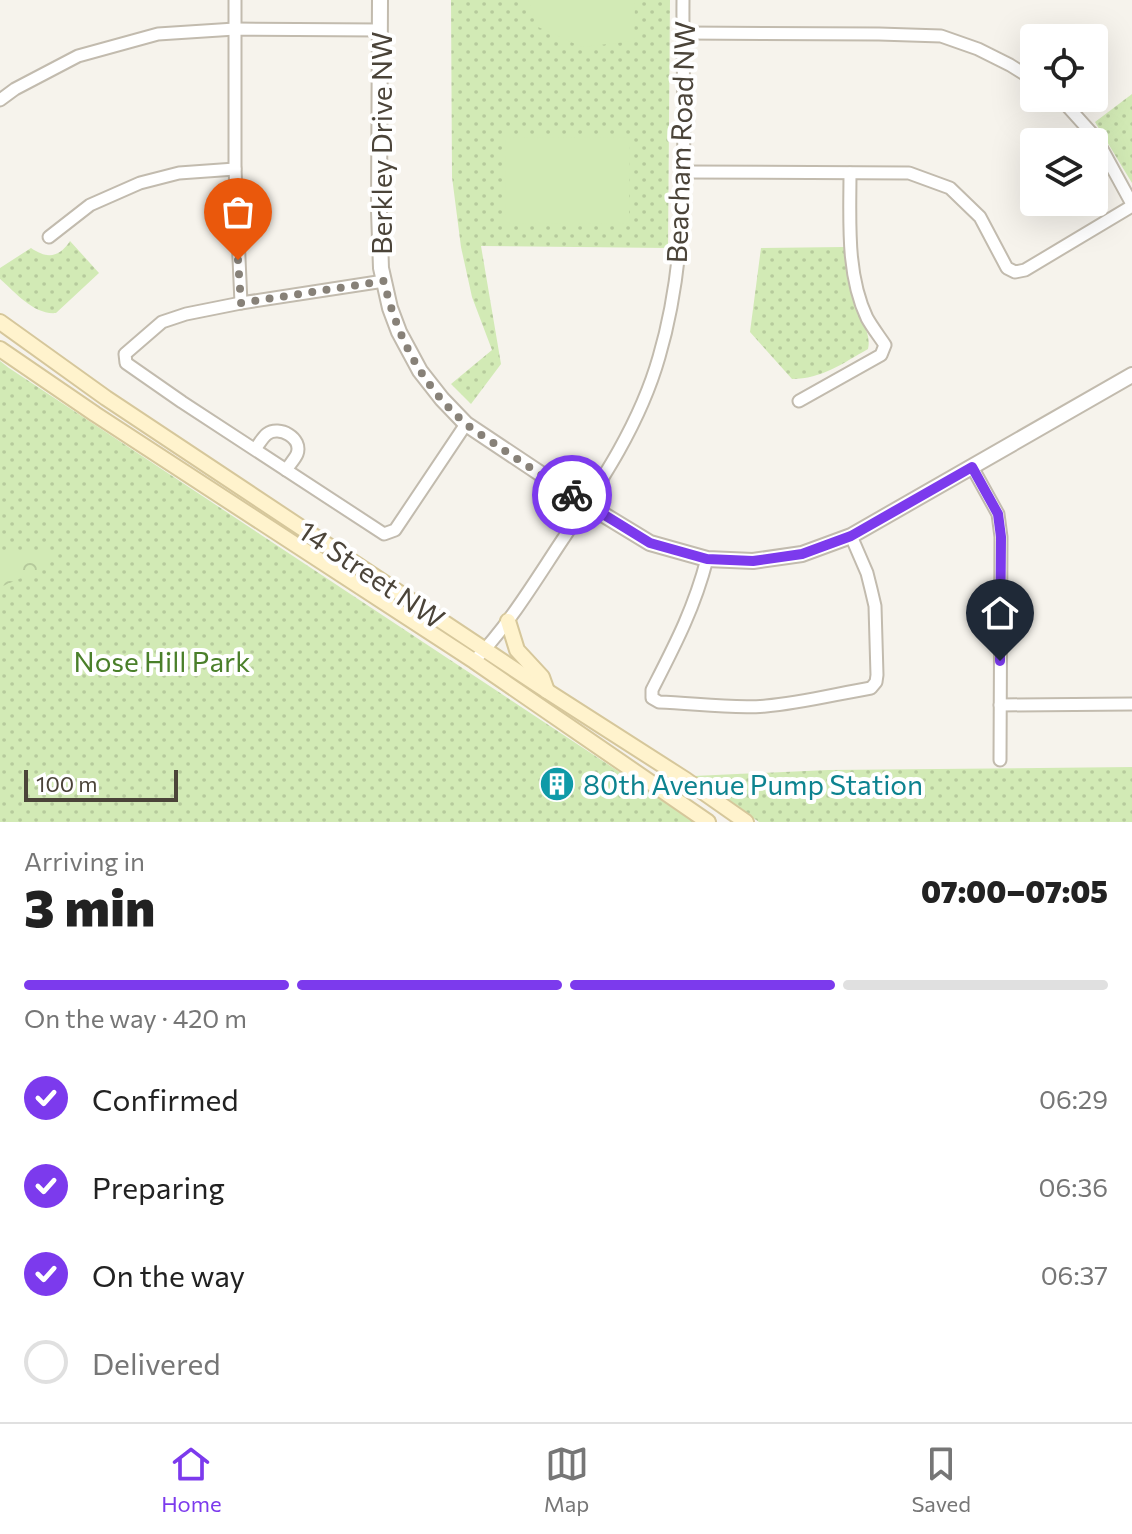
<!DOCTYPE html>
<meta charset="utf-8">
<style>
:root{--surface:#fff;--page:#f2f2f2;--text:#222;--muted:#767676;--line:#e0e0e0;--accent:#7c3aed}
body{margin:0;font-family:Commissioner,sans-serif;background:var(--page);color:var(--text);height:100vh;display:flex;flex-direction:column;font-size:30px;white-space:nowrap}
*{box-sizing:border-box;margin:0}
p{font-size:26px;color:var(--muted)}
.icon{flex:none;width:44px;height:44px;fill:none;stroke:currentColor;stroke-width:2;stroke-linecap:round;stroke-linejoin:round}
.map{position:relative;height:822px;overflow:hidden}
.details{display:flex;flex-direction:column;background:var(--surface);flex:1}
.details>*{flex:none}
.tools{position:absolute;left:1020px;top:24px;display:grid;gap:16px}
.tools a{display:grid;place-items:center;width:88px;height:88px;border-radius:8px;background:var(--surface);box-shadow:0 8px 32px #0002;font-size:40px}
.scale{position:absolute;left:24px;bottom:20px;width:154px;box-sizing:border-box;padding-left:8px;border:4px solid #4b4439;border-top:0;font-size:22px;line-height:28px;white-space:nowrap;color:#4b4439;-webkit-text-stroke:6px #fff;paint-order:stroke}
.pin{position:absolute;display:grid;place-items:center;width:68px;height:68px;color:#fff;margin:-82px -34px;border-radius:50% 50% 50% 0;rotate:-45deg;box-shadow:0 0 8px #0007}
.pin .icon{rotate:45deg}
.courier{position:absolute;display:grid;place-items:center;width:80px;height:80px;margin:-40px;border:6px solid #7c3aed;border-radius:50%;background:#fff;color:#222;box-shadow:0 2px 10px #0007}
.summary em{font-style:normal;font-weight:800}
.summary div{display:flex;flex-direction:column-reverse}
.summary{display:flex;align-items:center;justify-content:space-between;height:136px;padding:0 24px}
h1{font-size:52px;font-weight:800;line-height:60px}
.bar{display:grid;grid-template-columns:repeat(4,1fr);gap:12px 8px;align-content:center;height:96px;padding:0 24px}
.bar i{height:10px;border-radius:6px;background:var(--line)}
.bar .on{background:var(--accent)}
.bar p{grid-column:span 4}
ol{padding:0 24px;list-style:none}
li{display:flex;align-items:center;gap:24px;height:88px}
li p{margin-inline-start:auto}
li .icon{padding:8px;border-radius:50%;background:var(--accent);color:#fff;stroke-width:4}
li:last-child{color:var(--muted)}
li i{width:44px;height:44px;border:4px solid var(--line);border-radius:50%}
.menu{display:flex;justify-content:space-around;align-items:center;height:112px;border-top:2px solid var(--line);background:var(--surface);font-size:22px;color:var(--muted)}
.menu a{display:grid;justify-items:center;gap:4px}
.menu .on{color:var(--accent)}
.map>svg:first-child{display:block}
.grass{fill:url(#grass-dots)}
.forest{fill:url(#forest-crowns)}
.pitch{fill:#d2eab5}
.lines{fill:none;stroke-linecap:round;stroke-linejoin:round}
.minor-casing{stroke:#c2bbae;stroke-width:15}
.tertiary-casing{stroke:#c2bbae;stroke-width:18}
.secondary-casing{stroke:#d6c79b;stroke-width:18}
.minor{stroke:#fff;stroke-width:11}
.tertiary{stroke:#fff;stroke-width:14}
.secondary{stroke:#fff3cd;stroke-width:14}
.done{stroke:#878178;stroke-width:8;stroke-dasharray:0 14.4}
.route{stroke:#7c3aed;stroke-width:10}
.labels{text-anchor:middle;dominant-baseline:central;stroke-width:8;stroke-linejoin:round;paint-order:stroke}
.street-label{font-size:28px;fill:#4b4439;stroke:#fff}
.park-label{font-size:28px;fill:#4a7f2a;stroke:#fff}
.culture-label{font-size:28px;fill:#0d838f;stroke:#fff;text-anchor:start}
</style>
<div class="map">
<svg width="1132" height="822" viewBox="0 0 1132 822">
<defs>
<pattern id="grass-dots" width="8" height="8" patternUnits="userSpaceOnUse" patternTransform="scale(2)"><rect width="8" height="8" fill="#d2eab5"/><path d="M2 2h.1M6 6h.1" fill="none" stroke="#b6ca9c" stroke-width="1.8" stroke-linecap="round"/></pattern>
<pattern id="forest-crowns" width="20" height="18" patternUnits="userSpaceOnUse" patternTransform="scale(2)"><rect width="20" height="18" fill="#d2eab5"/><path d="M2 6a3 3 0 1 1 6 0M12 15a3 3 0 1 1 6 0" fill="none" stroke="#b6ca9c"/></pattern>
</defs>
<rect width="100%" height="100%" fill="#f6f3ec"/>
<g class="grass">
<path d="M451,0H670L668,248L481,246L501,364L471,404L451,384L492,350L472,297L461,247L452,177Z"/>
<path d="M1132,94V183L1095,122Z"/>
<path d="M70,241L99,273L56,313C34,315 16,293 0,279V268L31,248C47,259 59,258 70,241Z"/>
<path d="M844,247C846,265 848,282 853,299C858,316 872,332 868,349C843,363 822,379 792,379L750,332L761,248Z"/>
<path d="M0,361L9,368L695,822H0Z"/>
<path d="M1132,767V822H759L694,776L828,770Z"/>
</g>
<path class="forest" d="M0,552H45L53,559L30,574L3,586L0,571Z"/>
<g class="pitch">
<path d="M528,0H635L634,41L582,47L538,27Z"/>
<path d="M506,137L630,138L629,224L505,223Z"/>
</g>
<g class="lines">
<g class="minor-casing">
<g id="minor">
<path d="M235,0V169L241,303"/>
<path d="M683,33L879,34L941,36L978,49L1010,65L1034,80"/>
<path d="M1060,98L1096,138L1132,204"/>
<path d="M0,100L15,89L78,56L158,34L235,29L380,30"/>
<path d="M684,172L909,173L950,188L980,217L1007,268L1015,272L1025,270L1132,206"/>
<path d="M49,237L90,205L140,183L179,173L235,169"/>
<path d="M384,281L241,303L186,314L162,322L125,354L126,363L182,402L384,534L395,530L466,424"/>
<path d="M799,401L881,355L885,345C879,336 872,327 867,318C846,274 850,220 850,173"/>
<path d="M255,449C259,444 263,437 267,434C279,425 303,438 297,454C295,459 289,465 286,470"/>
<path d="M972,467L998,514L1001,537L1000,760"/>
<path d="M707,559C694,609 675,645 652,690V698L659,702C694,703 730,709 766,706C801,703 836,694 871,688L876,682L877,675L875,606L871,589L867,573L851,536"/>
<path d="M474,661C509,625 535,581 563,539C601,482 640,424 659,357C693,242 682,118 683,0"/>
<path d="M1000,705L1132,704"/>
</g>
</g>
<g class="tertiary-casing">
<path id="tertiary" d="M380,0L379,211L381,268L390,308L399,332L420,371L442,399L466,424L586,504L650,543L707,559L753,561L802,554L851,536L1132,375"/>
</g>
<g class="secondary-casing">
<g id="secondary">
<path d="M0,322L106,398L547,691L686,780L746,822"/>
<path d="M0,349L95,414L474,661L708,822"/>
<path d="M508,621L517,650L542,677L547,691"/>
</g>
</g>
<use href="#minor" class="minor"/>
<use href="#tertiary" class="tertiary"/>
<use href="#secondary" class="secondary"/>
</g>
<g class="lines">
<path class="done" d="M238,260L241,303L384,281C396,335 422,386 465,423C474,431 485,437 495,444C520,461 546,478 572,495"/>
<path class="route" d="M572,495L650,543L707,559L753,561L802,554L851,536L972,467L998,514L1001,537L1000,661"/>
</g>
<defs>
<g id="building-disc" transform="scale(1.8)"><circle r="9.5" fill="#0f9aa8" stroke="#fff"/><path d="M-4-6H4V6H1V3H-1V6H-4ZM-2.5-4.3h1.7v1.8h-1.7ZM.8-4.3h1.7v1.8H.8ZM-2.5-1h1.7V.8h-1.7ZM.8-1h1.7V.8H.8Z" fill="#fff"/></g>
</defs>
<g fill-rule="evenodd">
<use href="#building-disc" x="557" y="784"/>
</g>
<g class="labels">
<g class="street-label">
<text transform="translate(680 142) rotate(-88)">Beacham Road NW</text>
<text transform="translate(381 143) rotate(-90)">Berkley Drive NW</text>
<text transform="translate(372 574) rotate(34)">14 Street NW</text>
</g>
<g class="park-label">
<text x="162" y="661">Nose Hill Park</text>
</g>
<g class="culture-label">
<text x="583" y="784">80th Avenue Pump Station</text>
</g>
</g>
</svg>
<div class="tools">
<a><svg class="icon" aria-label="locate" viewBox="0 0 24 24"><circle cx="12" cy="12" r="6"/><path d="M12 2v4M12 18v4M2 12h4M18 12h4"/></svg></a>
<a><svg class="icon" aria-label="layers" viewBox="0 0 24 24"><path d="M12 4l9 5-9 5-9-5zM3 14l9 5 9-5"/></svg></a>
</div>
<div class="scale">100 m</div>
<div class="pin" style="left:238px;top:260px;background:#ea580c"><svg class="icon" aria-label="bag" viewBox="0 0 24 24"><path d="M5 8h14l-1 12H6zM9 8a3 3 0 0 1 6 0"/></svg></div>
<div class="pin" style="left:1000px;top:661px;background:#1f2937"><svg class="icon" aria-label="home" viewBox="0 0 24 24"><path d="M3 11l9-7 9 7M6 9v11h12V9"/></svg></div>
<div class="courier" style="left:572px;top:495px"><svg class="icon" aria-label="bike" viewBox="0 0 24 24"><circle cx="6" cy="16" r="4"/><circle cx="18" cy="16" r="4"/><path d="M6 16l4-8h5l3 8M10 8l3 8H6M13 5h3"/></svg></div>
</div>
<section class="details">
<div class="summary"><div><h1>3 min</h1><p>Arriving in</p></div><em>07:00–07:05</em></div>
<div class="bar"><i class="on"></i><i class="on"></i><i class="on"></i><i></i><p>On the way · 420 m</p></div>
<ol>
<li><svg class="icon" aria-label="check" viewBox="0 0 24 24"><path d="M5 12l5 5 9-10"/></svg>Confirmed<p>06:29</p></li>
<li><svg class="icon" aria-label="check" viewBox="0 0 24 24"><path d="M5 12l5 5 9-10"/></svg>Preparing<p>06:36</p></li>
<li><svg class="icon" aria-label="check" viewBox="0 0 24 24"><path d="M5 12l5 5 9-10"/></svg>On the way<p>06:37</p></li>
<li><i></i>Delivered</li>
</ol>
</section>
<nav class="menu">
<a class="on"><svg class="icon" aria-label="home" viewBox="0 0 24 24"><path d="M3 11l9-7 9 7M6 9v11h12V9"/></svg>Home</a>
<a><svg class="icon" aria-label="map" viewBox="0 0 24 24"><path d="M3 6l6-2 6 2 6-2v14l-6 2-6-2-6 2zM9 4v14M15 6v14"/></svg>Map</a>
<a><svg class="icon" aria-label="saved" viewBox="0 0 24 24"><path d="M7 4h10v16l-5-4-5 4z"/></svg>Saved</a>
</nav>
